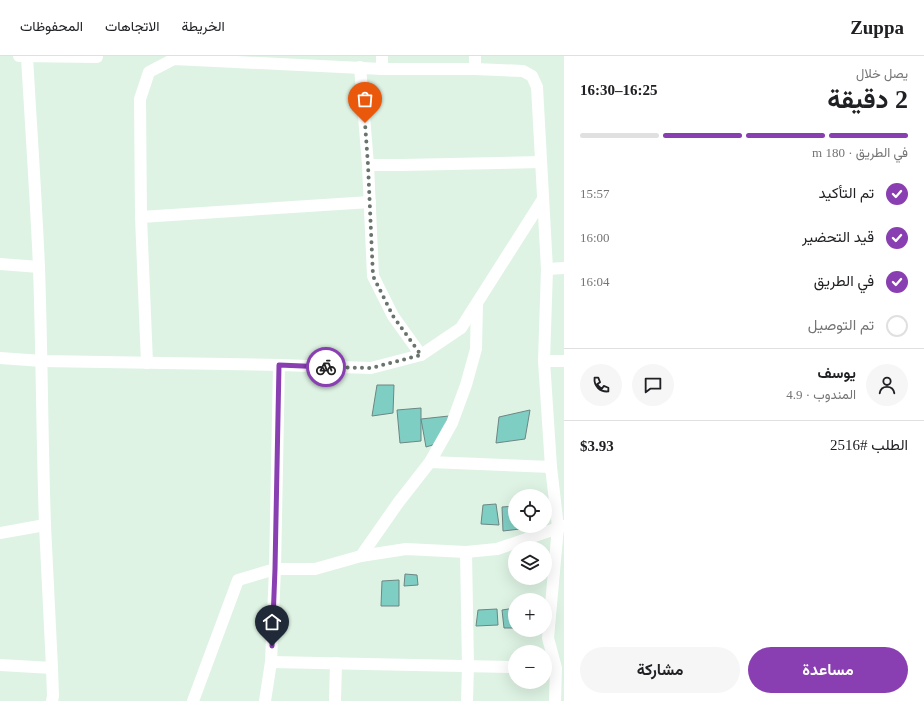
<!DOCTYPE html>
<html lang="ar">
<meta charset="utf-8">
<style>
:root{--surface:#fff;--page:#f6f6f6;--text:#202124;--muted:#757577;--line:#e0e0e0;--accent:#893fb1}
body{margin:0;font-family:"Times New Roman",Vazirmatn,serif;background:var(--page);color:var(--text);direction:rtl;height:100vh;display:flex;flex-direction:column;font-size:15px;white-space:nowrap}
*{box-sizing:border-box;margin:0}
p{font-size:13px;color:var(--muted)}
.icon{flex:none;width:22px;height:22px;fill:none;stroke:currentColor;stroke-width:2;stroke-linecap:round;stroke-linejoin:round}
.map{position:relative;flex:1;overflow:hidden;direction:ltr}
.details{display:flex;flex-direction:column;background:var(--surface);width:360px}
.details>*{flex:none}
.controls{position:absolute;left:508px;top:433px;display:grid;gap:8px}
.controls a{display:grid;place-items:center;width:44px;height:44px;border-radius:50%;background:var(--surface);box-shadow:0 4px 16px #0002;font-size:20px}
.pin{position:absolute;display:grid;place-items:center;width:34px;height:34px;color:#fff;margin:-41px -17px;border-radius:50% 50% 50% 0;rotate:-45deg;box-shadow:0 0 4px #0007}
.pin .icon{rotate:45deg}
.courier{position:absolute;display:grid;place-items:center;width:40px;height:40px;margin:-20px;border:3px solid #893fb1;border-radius:50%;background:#fff;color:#222;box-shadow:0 1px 5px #0007}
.summary em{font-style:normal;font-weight:700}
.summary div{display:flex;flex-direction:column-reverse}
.summary{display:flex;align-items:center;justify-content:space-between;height:68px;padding:0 16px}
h1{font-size:26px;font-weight:700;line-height:30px}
.bar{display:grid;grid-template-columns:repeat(4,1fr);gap:6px 4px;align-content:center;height:48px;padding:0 16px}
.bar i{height:5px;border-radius:3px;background:var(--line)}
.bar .on{background:var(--accent)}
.bar p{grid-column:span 4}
.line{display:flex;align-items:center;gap:10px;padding:0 16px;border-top:1px solid var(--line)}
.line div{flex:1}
.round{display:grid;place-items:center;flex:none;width:42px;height:42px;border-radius:21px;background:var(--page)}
ol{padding:0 16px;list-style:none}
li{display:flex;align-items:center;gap:12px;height:44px}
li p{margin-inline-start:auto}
li .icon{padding:4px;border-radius:50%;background:var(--accent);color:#fff;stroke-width:4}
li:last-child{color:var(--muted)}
li i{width:22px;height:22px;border:2px solid var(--line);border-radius:50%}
.primary-button{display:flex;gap:8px;margin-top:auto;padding:8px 16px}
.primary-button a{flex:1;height:46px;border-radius:24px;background:var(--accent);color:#fff;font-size:16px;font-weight:700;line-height:46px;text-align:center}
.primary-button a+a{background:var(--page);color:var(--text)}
header{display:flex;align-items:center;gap:24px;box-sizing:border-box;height:56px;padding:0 20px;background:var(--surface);border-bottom:1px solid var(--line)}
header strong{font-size:19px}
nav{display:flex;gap:22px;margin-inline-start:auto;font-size:14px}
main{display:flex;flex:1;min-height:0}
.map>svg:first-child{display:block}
.building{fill:#7fcec4;stroke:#6d8683}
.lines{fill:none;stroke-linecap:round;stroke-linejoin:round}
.minor{stroke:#fff;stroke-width:12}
.done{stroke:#68746c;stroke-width:4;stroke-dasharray:0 7.2}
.route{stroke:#893fb1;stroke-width:5}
</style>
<header>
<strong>Zuppa</strong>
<nav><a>الخريطة</a><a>الاتجاهات</a><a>المحفوظات</a></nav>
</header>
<main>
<section class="details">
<div class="summary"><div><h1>2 دقيقة</h1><p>يصل خلال</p></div><em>16:25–16:30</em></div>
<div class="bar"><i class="on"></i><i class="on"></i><i class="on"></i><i></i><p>في الطريق · 180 m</p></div>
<ol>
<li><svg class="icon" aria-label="check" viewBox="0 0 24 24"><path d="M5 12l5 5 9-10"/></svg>تم التأكيد<p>15:57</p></li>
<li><svg class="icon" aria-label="check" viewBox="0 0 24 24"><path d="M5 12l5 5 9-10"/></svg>قيد التحضير<p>16:00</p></li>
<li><svg class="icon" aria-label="check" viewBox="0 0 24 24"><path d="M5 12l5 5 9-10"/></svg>في الطريق<p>16:04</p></li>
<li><i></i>تم التوصيل</li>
</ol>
<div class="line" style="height:72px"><a class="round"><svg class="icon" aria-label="person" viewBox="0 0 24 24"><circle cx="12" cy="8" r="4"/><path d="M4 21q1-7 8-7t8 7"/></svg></a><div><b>يوسف</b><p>المندوب · 4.9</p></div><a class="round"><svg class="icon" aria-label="chat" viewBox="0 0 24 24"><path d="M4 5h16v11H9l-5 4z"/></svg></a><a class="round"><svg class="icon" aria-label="phone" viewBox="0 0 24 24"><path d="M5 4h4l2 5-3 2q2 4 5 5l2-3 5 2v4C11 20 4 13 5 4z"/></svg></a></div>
<div class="line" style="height:52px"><div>الطلب #2516</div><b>$3.93</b></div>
<div class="primary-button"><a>مساعدة</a><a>مشاركة</a></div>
</section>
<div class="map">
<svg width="564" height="645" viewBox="0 0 564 645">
<rect width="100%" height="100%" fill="#def3e4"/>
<g class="building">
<path d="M377,329H394L393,357L372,360Z"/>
<path d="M421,352V385L400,387L397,354Z"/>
<path d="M530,354L525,383L496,387L499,361Z"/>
<path d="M449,360L436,388L426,391L421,363Z"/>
<path d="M496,448L499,469L481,468L483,449Z"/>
<path d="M515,450V470H519L520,473L503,475L502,451Z"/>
<path d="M405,518L417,519L418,529L404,530Z"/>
<path d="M399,524V550H381L382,525Z"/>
<path d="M515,552V572H504L502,554Z"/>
<path d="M497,553L498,569L476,570L478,554Z"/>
</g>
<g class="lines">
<g class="minor">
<path d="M19,0L97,1V0"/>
<path d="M382,0V13"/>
<path d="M475,0V13"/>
<path d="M360,11L368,109L373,220L393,260L421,299"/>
<path d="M368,109H402L541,106"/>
<path d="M141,161L370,146"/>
<path d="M0,208L39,211"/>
<path d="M547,213L564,212"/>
<path d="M0,302L42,305L279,309L371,312L421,299L461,272L543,143"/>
<path d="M544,305H564"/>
<path d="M147,307L141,161L140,43L149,16L174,3L382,13H475L523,15L532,20L537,31L547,213L544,305L551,411L558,471L548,582L556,612L555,645"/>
<path d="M430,406L551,411"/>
<path d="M45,469L52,612"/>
<path d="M0,477L45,469C42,383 42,298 39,212C36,141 31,71 27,1"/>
<path d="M466,496L468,610L467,645"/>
<path d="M361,500L398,447L430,406L452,367L466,329L476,293L477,247"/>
<path d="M271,606L515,611"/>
<path d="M0,609L52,612L53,640L52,645"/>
<path d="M193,645L238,524L275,513H315L361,500L406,493L466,496L497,493L564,470"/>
<path d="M265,645L271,606L275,513L279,309"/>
<path d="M335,645L336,607"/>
</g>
</g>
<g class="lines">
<path class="done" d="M326,311L371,312L421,299L393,260L373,220L368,109L365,67"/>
<path class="route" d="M272,590L275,513L279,309L326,311"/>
</g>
</svg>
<div class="controls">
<a><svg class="icon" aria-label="locate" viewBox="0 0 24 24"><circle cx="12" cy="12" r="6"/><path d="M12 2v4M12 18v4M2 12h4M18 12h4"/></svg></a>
<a><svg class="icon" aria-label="layers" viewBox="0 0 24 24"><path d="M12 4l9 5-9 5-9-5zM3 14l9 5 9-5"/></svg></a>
<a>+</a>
<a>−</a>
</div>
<div class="pin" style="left:365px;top:67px;background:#ea580c"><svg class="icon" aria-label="bag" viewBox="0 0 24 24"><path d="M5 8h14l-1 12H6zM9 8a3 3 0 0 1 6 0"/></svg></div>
<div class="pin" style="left:272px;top:590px;background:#1f2937"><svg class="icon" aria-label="home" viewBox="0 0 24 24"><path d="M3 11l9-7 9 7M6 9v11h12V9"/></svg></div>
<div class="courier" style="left:326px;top:311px"><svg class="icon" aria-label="bike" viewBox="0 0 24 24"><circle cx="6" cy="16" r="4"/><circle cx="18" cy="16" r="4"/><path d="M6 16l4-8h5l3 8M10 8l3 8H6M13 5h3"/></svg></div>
</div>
</main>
